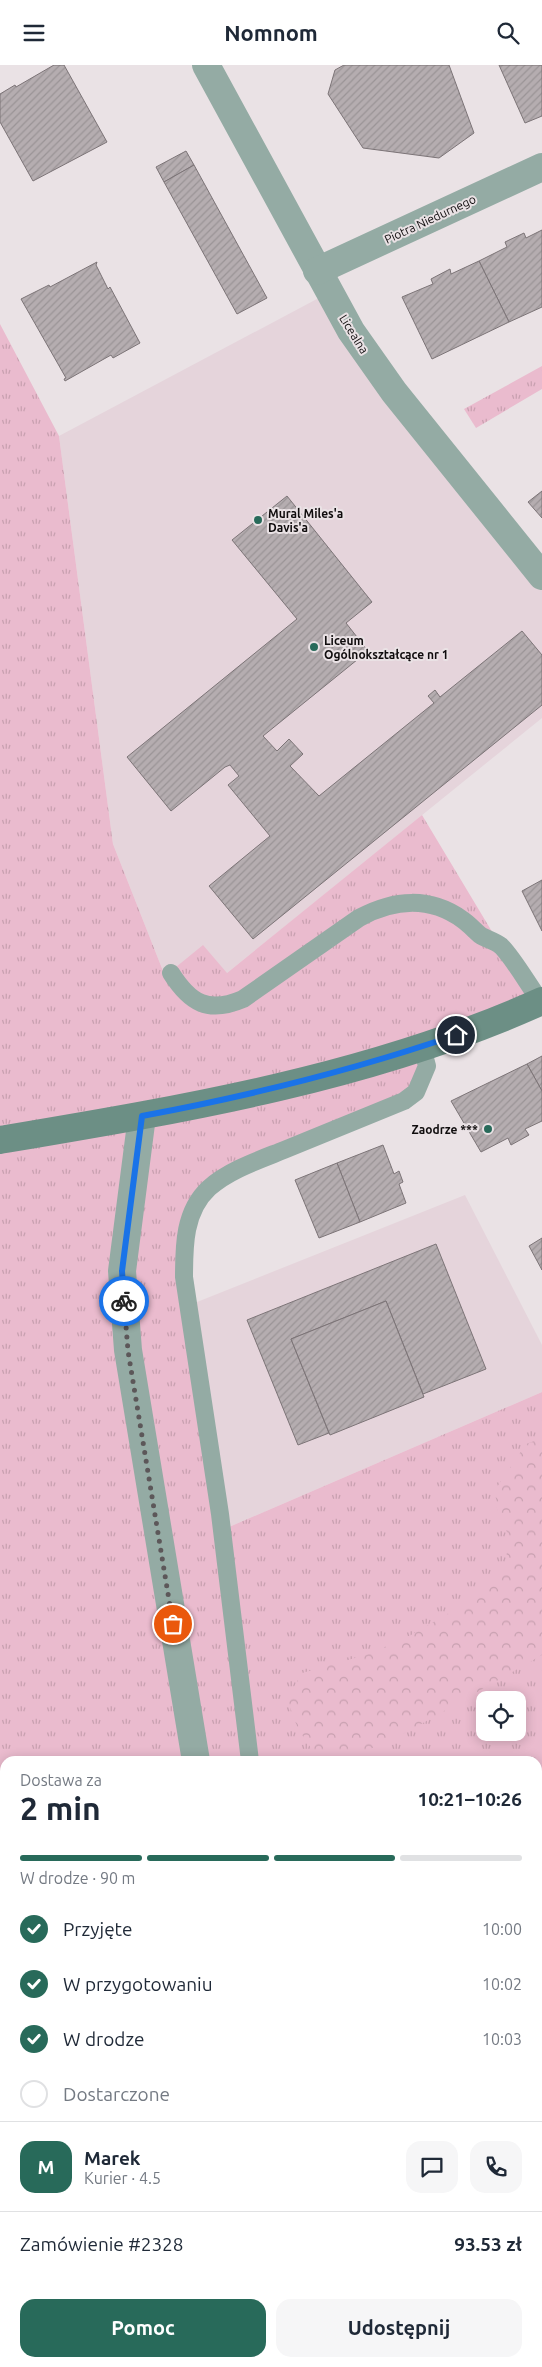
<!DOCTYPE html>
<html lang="pl">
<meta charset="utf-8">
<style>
:root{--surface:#fff;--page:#f6f6f7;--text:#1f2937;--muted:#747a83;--line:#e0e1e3;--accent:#286a5a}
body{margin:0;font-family:Ubuntu,sans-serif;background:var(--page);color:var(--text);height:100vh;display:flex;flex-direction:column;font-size:19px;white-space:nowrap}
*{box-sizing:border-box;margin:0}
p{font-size:16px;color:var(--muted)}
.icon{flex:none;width:28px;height:28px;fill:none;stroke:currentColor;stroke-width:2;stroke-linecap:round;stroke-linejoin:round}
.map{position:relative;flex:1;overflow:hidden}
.panel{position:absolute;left:0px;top:1691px;width:542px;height:611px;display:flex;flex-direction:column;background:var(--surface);border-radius:15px 15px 0 0;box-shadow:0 2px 12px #0003}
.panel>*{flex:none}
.tools{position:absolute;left:476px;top:1626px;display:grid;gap:10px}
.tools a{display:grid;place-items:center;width:50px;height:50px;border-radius:10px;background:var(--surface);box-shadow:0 2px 12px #0003;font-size:25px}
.pin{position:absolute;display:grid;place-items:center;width:42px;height:42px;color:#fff;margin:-21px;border:2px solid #fff;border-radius:50%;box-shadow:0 1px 5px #0007}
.courier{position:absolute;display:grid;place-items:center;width:50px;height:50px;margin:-25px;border:4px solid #1a73e8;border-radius:50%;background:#fff;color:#222;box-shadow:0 1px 6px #0007}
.head em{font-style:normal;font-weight:600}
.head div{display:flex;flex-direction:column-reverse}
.head{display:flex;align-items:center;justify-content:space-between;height:85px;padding:0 20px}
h1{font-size:32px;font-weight:600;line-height:38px}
.bar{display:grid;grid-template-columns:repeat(4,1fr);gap:8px 5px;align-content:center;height:60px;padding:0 20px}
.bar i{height:6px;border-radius:4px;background:var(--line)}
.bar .selected{background:var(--accent)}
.bar p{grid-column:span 4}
.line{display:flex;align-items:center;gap:12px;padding:0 20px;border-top:1px solid var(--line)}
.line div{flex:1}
.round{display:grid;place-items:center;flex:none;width:52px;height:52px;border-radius:15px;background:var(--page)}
ol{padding:0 20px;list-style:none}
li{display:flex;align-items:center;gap:15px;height:55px}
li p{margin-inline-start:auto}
li .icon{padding:5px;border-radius:50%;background:var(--accent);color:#fff;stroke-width:4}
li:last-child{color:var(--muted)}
li i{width:28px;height:28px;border:2px solid var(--line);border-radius:50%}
.button{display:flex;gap:10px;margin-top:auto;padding:10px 20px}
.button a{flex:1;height:58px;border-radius:15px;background:var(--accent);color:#fff;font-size:20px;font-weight:600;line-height:58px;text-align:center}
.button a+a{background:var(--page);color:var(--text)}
header{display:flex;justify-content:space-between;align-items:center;height:65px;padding:0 20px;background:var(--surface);font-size:22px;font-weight:600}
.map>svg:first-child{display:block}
.built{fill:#e5d4db}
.grass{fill:url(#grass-tufts);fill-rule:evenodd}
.forest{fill:url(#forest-crowns)}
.garden{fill:url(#garden-dots)}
.water{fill:url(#water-rules);stroke:#7c5a68}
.building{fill:url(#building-hatch);stroke:#7c7477}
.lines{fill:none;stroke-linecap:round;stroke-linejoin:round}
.lane{stroke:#94aba4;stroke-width:18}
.street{stroke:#94aba4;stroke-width:28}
.secondary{stroke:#6c8f85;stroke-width:28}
.done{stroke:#5c5759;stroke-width:5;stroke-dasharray:0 9}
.route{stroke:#1a73e8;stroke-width:6}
.poi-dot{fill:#286a5a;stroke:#eae2e5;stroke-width:2}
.labels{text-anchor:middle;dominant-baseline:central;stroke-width:4;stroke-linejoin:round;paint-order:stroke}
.street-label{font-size:12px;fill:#0f0c0d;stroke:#eae2e5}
.poi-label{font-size:12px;font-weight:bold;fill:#0f0c0d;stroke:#eae2e5;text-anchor:start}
</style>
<header><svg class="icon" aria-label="menu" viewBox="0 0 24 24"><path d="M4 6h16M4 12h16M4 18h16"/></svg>Nomnom<svg class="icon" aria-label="search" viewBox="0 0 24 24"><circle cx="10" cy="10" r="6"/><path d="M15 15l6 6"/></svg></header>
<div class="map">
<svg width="542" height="2302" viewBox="0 0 542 2302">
<defs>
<pattern id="grass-tufts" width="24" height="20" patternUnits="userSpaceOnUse" patternTransform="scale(1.25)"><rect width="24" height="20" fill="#eabbce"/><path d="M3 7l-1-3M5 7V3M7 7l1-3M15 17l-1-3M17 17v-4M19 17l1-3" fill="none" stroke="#c8a0b0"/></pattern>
<pattern id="forest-crowns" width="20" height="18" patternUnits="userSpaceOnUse" patternTransform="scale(1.25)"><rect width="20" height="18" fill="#eabbce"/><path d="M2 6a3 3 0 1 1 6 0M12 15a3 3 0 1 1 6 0" fill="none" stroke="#c8a0b0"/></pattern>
<pattern id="garden-dots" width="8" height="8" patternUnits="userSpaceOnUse" patternTransform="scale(1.25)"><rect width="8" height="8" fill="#eabbce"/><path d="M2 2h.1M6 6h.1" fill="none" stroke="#c8a0b0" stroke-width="1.8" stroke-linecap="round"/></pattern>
<pattern id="water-rules" width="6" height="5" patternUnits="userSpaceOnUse" patternTransform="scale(1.25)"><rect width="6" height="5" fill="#aa7c8f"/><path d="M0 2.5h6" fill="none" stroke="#896473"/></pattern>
<pattern id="building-hatch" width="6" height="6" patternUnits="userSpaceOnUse" patternTransform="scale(1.25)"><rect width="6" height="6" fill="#b5adb0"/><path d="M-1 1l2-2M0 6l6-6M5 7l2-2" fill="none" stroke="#9a9496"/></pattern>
</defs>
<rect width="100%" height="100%" fill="#eae2e5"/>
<g class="built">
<path d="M330,227L542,511V653L227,908H171L165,911L113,779L59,371Z"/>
<path d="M465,1130L542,1280V1327L222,1465L187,1241Z"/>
</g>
<g class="grass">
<path d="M0,259L59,371L113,779L165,911L203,880L227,908L422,750L500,880L541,937L423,982L416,1027L209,1123L184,1180L222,1465L542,1327V1981L538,1980V1696H5V2094L0,2061ZM485,1635H518V1668H485Z"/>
<path d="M542,301V324L476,363L464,344Z"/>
<path d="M36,2298H395L396,2302H37Z"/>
</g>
<path class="forest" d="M542,1373V1590L409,1666L357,1690L313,1686L298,1664L287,1634L302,1608L369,1589L411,1570L487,1526L505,1503L509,1470L498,1453L495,1425L526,1379Z"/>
<path class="garden" d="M538,1980L542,1981V2302H396V2298H538Z"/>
<path class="water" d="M0,2061L5,2094V2298H36L37,2302H0Z"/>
<g class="building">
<path d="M54,0H64L107,77L33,116L0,57V29L15,20L16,22Z"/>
<path d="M344,0H449L474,68L439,93L363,83L328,29L335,5Z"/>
<path d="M499,0H542V51L525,58Z"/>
<path d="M186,86L194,100L164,117L156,102Z"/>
<path d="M194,100L267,233L237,249L164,117Z"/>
<path d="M542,165V242L509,257L479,196L507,182L505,177L524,168L526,173Z"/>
<path d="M479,196L509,257L432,294L402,232L433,219L431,214L450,204L451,209Z"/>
<path d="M97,197L96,200L108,224L110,222L140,278L113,293L111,290L65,316L64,314L66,313L21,234L49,220L50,222Z"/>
<path d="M542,426V453L528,437Z"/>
<path d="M287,431L372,537L346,558L368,586L263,671L277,686L289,674L303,689L290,701L319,731L434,638L428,631L435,625L440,632L522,566L542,590V640L253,874L209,821L270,771L228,720L239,711L230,700L225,702L171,746L127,692L297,554L232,475Z"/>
<path d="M542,815V866L522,826Z"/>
<path d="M542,991V1026L527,999Z"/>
<path d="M527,999L542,1026V1056L525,1064L529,1070L511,1080L508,1073L481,1087L451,1036Z"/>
<path d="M383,1080L394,1109L399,1106L403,1117L399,1119L406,1138L360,1157L337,1098Z"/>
<path d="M337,1098L360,1157L319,1173L295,1115Z"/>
<path d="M542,1173V1205L529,1181Z"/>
<path d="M436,1179L486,1304L423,1329L386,1236L291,1274L329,1368L298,1380L247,1255Z"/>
<path d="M386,1236L424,1332L330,1370L291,1274Z"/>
</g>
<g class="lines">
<g class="lane">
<path d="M171,908C190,938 208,949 243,934L359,853C394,834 430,831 463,855C469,859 474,865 480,870C486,874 495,876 501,881C514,894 529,921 541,937"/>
<path d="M250,1696L220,1449L184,1212C184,1181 184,1146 209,1123C229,1105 259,1095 284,1085C324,1069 364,1052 404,1036L416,1027L427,1001L422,982"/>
</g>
<g class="street">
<path d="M206,0L351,266L394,327L542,511"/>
<path d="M317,206L542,102"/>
<path d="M142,1051L122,1206L128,1285L196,1696"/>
<path d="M352,2298L353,2302"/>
</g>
<path class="secondary" d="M0,1075C184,1044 371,1013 542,936"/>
</g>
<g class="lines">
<path class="done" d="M124,1236L128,1286L173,1559"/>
<path class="route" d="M124,1236L122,1206L142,1051C249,1031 354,1005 456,970"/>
</g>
<g class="poi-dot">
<circle cx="258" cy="455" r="5"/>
<circle cx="314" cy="582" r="5"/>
<circle cx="488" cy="1064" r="5"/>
</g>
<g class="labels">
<g class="street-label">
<text transform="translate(430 154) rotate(-25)">Piotra Niedurnego</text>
<text transform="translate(354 269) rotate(58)">Licealna</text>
</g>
<g class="poi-label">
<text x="268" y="448">Mural Miles'a<tspan x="268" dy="14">Davis'a</tspan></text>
<text x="324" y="575">Liceum<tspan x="324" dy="14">Ogólnokształcące nr 1</tspan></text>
<text x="478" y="1064" text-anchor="end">Zaodrze ***</text>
</g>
</g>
</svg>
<div class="tools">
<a><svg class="icon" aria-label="locate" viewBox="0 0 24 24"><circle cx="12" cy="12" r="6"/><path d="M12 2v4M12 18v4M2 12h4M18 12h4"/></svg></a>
</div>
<div class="pin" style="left:173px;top:1559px;background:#ea580c"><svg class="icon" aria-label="bag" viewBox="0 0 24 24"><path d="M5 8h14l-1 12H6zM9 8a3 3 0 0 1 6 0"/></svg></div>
<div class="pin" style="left:456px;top:970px;background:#1f2937"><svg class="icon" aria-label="home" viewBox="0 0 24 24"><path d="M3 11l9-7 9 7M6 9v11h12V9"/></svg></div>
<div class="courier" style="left:124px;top:1236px"><svg class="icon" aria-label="bike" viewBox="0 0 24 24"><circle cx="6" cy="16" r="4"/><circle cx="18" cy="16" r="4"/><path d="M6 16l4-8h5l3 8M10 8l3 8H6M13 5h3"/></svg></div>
<section class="panel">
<div class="head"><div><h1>2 min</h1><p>Dostawa za</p></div><em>10:21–10:26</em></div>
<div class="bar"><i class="selected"></i><i class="selected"></i><i class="selected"></i><i></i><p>W drodze · 90 m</p></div>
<ol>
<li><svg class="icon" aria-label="check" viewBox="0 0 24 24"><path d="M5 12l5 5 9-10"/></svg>Przyjęte<p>10:00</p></li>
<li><svg class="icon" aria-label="check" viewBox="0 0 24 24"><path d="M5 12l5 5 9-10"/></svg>W przygotowaniu<p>10:02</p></li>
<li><svg class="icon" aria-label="check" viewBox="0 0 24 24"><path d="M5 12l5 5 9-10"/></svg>W drodze<p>10:03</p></li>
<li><i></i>Dostarczone</li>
</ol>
<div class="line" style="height:90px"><b class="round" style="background:var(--accent);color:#fff">M</b><div><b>Marek</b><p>Kurier · 4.5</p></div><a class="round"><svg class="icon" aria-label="chat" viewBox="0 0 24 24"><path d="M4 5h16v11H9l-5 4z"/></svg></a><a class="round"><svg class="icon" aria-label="phone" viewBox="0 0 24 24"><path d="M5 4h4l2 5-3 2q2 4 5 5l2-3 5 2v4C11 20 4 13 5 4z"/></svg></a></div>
<div class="line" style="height:65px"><div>Zamówienie #2328</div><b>93.53 zł</b></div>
<div class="button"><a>Pomoc</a><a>Udostępnij</a></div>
</section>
</div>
